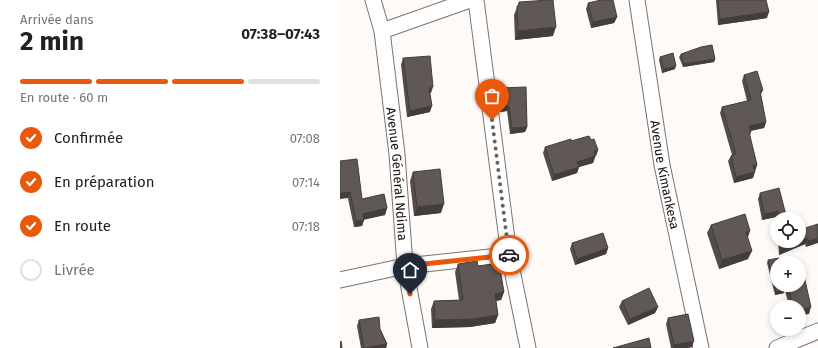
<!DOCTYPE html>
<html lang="fr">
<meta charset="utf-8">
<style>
:root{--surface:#fff;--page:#f2f2f2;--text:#202124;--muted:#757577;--line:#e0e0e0;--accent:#ea580c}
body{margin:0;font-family:"Fira Sans",sans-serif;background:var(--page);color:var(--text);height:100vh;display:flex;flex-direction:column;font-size:15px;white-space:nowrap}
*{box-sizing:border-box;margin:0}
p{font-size:13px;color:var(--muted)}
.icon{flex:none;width:22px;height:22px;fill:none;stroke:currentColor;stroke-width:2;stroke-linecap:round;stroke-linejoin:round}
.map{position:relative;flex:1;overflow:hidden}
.panel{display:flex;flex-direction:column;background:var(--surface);width:340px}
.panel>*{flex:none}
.tools{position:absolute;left:430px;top:212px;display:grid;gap:8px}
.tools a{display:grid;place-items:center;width:36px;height:36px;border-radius:50%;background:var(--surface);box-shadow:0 2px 6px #0003;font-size:20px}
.pin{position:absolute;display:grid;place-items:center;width:34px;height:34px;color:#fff;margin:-41px -17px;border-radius:50% 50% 50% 0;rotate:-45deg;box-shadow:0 0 4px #0007}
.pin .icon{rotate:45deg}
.courier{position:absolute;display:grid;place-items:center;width:40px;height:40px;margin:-20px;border:3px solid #ea580c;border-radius:50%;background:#fff;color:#222;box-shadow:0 1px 5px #0007}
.summary em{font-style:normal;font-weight:700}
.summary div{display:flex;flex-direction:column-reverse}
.summary{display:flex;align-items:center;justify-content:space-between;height:68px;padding:0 20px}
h1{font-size:26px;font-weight:700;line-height:30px}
.bar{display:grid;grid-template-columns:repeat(4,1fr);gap:6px 4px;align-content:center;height:48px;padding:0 20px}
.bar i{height:5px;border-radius:3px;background:var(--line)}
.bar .on{background:var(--accent)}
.bar p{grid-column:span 4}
ol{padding:0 20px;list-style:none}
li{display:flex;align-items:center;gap:12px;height:44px}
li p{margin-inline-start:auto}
li .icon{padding:4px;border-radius:50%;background:var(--accent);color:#fff;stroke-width:4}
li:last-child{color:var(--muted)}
li i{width:22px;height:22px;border:2px solid var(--line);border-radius:50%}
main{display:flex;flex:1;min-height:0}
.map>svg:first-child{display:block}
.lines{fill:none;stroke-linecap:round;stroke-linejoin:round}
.minor-casing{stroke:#7b736e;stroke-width:17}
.minor{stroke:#fff;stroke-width:15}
.wall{fill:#534c48}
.shaded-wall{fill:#433e3b}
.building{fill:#605854;stroke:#433e3b}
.done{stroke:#656261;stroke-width:4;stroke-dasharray:0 7.2}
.route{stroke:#ea580c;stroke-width:5}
.labels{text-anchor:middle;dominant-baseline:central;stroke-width:4;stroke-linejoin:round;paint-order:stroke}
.street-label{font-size:13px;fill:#13100f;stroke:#fff}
</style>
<main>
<section class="panel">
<div class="summary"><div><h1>2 min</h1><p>Arrivée dans</p></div><em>07:38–07:43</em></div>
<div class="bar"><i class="on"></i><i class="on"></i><i class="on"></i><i></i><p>En route · 60 m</p></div>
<ol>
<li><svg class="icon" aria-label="check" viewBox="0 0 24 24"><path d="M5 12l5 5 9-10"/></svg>Confirmée<p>07:08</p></li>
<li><svg class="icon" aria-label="check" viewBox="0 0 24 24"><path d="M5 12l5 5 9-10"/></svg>En préparation<p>07:14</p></li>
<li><svg class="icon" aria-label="check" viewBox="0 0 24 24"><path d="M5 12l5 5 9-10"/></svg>En route<p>07:18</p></li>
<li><i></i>Livrée</li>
</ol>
</section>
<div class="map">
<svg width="478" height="348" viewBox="0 0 478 348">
<rect width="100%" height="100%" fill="#fefaf8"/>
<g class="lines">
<g class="minor-casing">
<g id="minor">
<path id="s1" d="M33,0L42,31L57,154L65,266L80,348"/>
<path d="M136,0L169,255L188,348"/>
<path id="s2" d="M297,0L322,165L361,348"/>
<path d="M42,31L130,0"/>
<path d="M0,280L65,266L169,255"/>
<path d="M437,348L478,331"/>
</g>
</g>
<use href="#minor" class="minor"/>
</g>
<g class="wall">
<path d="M376,0H426L427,18L378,25Z"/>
<path d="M179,2L213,36L175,40L174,15Z"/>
<path d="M248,3L277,17L274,23L251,28L246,9Z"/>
<path d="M341,54L375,59L374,62L343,67L339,57Z"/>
<path d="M320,57L335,69L322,73L319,60Z"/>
<path d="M63,58L91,93H90V112L67,117L61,65Z"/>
<path d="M404,75L421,96L426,122L424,128L411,131L410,136L417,165L415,171H414L413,178L394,183L388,161L391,156L392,155L380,113L382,107L407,101L402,81Z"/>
<path d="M161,88L187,127L185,132L170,134L167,111L160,112L159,93Z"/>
<path d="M251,140L258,150L253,163L239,167L237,173L212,181L203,153L205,147Z"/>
<path d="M0,161L22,199L47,208L45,215L24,219L22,226L14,227Z"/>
<path d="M73,172L101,213L74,216L70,181Z"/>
<path d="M420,193L447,219H437V234L436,217L422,220L418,199Z"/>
<path d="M478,224L466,247L465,244L439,255L438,241H459Z"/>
<path d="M371,225L408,238V259L379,269L367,233Z"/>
<path d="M232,243L268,248L266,254L235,265L230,249Z"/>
<path d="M428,260L444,293L435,295L427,263Z"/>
<path d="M118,264L138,266L164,292L161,300L156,301L158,315L155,323L130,327L92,328L91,309L94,301L119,300L115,272Z"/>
<path d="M445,285H459L469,314L459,307H449L444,286Z"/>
<path d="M282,301L318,307L315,313L288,325L279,307Z"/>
<path d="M328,318L352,347L347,348H331L326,324Z"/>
<path d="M19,320L40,329L47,344L46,348H21L17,326Z"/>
</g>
<g class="shaded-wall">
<path d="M429,12L427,18L378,25L380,19Z"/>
<path d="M277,17L274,23L251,28L253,22Z"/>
<path d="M216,27L213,36L175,40L178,31Z"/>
<path d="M375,59L374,62L343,67L344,64Z"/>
<path d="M336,66L335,69L322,73L324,69Z"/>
<path d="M93,87L91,93L86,94L89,88Z"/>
<path d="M423,90L420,96V91Z"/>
<path d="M92,106L90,112L67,117L70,111Z"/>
<path d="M162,106H169L167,111L160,112Z"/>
<path d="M426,122L424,128L407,131L409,126Z"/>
<path d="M187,127L185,132L170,134L172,128Z"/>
<path d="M258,150L256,156L254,151Z"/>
<path d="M255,156L253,163L235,168L237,162Z"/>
<path d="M417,165L415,171L411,172L413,166Z"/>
<path d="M239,167L237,173L212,181L214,175Z"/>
<path d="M415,172L413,178L394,183L396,177Z"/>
<path d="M10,192L8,198L0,199V193Z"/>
<path d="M104,204L101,213L74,216L77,207Z"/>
<path d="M47,208L45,215L23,220H24L22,226L14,227L16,221L23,214Z"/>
<path d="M438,211L436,217L422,220L424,214Z"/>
<path d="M410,231L407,240L406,232Z"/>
<path d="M467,238L465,244L439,255L441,249Z"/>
<path d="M478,238V243L466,247L468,241Z"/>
<path d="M268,248L266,254L235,265L237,259Z"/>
<path d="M412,251L408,259L379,269L382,260Z"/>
<path d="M445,290L444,293L435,295L436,292Z"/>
<path d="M164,292L161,300L152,301L155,294Z"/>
<path d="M318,307L315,313L288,325L290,319Z"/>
<path d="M471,307L469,314L459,316V310Z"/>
<path d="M158,315L155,323L130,327L92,328L95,320Z"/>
<path d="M354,341L352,347L347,348H333L334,345Z"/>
<path d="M47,344L46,348H24Z"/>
</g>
<g class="building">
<path d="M209,0H213L216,27L178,31L177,6H179V2Z"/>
<path d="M261,0H273L277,17L253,22L248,3Z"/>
<path d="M378,0H426L429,12L380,19Z"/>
<path d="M372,45L375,59L344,64L341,54L361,47Z"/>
<path d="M333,53L336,66L324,69L320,57Z"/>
<path d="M90,56L93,87L89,88L92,106L70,111L63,58Z"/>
<path d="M417,71L423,90L420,91L426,122L409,126L411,132H409L417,165L413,166L415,172L396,177L391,156L396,154L382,107L411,100L404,75Z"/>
<path d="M186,87L187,127L172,128L169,106H162L161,88Z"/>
<path d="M249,136L251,140L254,139L258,150L254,151L255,156L237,162L239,167L214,175L205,147L231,139V141Z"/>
<path d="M17,159L22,199L44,194L47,208L23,214L24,220L16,221L10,192L0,193V161Z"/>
<path d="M100,169L104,204L77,207L73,172Z"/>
<path d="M439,188L447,219H439L438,211L424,214L420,193Z"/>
<path d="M405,214L410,231L406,232L412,251L382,260L371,225Z"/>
<path d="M478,224V238L468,241L467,238L441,249L440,241H459V230Z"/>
<path d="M263,233L268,248L237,259L232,243Z"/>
<path d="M439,258L440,263H437V285H444L445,290L436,292L428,260Z"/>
<path d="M137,261L138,266L159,263L164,292L155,294L158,315L133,319L95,320L94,301L123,300L118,264Z"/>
<path d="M464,276L471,307L459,310V307H453L448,285H459V277Z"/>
<path d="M309,288L318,307L290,319L282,301Z"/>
<path d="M348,314L354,341L334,345L328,318Z"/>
<path d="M39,317L40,329L47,344L24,348L19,320Z"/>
<path d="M309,338L311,348H273Z"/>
<path d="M1,341L2,348H0V342Z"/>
</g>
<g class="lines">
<path class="done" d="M152,120L169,255"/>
<path class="route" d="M70,294L65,266L169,255"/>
</g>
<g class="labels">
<g class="street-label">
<text stroke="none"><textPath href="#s1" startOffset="176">Avenue Général Ndima</textPath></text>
<text stroke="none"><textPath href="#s2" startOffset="177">Avenue Kimankesa</textPath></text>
</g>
</g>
</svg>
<div class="tools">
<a><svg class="icon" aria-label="locate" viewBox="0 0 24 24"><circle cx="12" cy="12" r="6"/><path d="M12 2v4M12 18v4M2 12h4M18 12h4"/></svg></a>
<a>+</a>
<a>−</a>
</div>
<div class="pin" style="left:152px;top:120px;background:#ea580c"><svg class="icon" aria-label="bag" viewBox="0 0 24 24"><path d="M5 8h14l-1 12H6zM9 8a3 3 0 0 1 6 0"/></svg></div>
<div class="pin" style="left:70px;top:294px;background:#1f2937"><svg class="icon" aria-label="home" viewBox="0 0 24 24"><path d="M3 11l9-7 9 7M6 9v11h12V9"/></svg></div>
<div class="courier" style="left:169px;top:255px"><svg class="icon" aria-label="car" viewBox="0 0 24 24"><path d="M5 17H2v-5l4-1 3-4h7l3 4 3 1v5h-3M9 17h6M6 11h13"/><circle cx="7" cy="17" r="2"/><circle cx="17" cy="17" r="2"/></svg></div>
</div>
</main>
